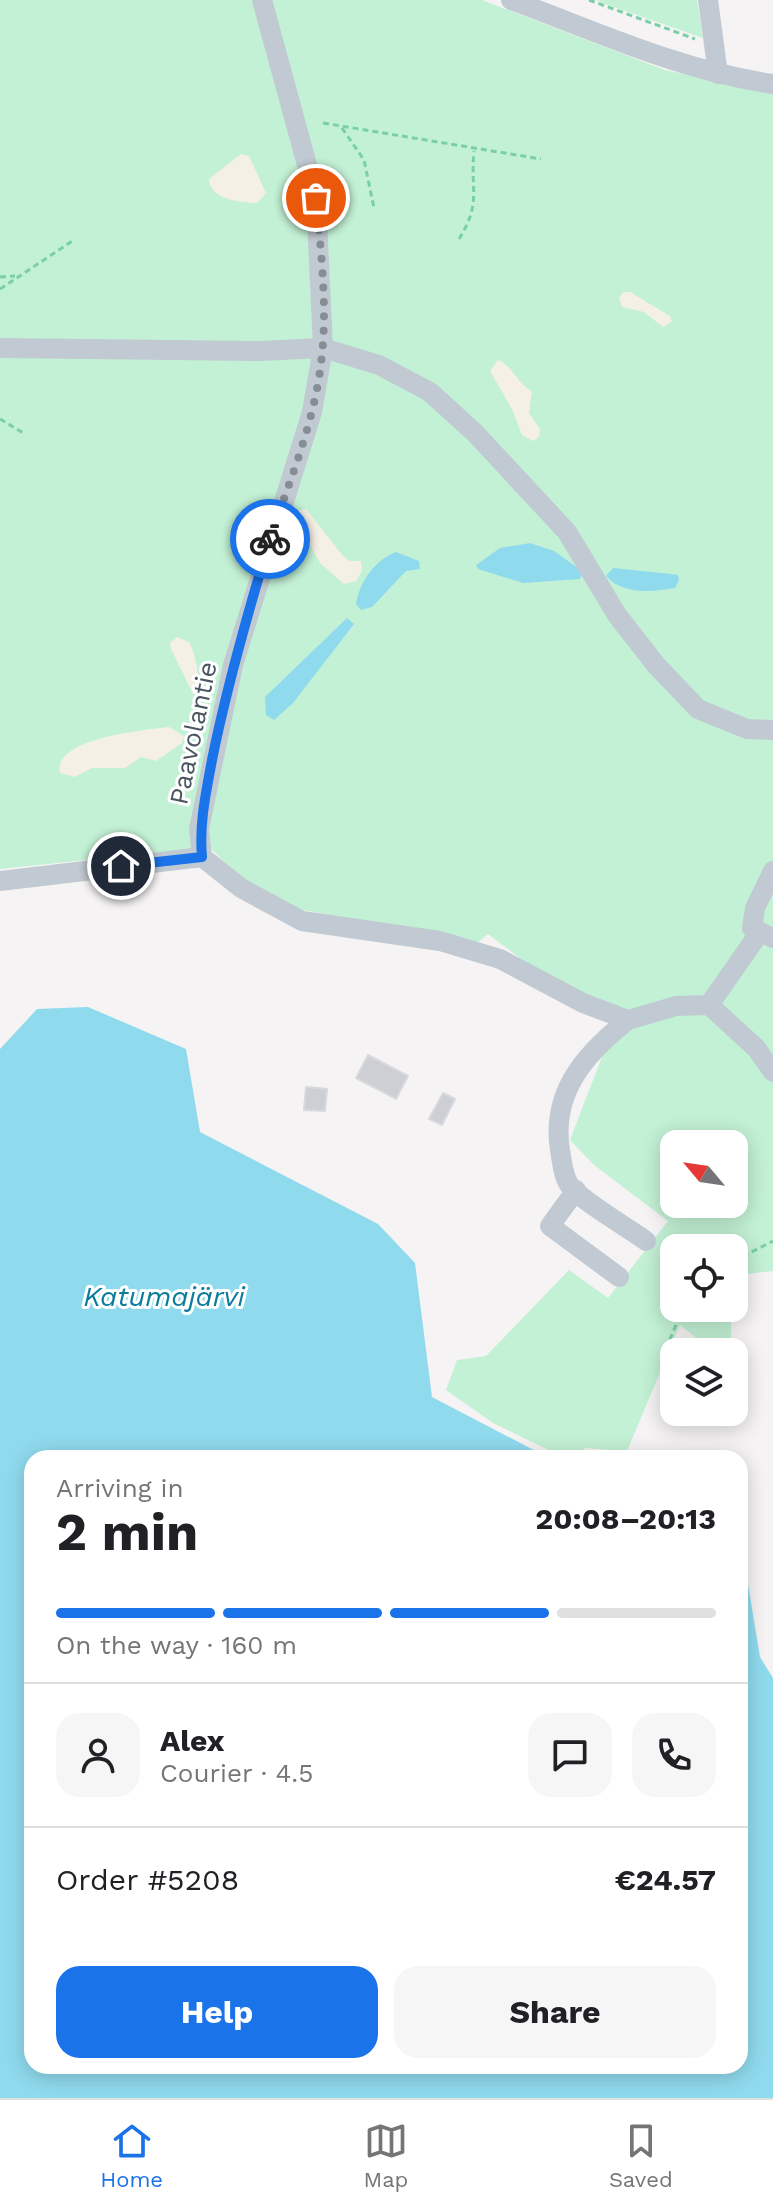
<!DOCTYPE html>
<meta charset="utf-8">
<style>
:root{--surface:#fff;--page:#f6f6f6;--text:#202124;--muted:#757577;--line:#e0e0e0;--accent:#1a73e8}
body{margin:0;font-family:"Work Sans",sans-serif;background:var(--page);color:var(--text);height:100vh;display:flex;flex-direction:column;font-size:30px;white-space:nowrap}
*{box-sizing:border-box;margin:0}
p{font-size:26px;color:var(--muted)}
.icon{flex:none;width:44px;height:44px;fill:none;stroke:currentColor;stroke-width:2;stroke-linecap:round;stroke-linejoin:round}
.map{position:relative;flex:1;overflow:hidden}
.side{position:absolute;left:24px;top:1450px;width:724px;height:624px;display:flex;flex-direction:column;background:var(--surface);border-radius:24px;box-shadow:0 4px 20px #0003}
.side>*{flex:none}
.needle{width:52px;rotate:299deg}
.controls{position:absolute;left:660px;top:1130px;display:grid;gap:16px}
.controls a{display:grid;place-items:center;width:88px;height:88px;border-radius:16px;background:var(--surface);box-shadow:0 4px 20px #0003;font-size:40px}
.pin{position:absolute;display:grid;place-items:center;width:68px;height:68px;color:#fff;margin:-34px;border:4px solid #fff;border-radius:50%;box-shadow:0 2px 8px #0007}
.courier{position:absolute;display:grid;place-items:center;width:80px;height:80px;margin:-40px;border:6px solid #1a73e8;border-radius:50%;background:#fff;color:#222;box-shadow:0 2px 10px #0007}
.summary em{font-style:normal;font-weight:700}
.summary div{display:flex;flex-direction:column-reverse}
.summary{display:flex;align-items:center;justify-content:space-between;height:136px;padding:0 32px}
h1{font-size:52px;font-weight:700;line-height:60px}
.bar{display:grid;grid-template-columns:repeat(4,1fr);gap:12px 8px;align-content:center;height:96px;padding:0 32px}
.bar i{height:10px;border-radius:6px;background:var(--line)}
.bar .active{background:var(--accent)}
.bar p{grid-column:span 4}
.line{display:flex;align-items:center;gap:20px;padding:0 32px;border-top:2px solid var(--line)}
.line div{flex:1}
.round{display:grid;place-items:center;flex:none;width:84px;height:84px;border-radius:24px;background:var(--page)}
.primary-button{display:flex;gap:16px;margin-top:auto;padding:16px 32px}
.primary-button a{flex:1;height:92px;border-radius:24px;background:var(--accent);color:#fff;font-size:32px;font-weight:700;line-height:92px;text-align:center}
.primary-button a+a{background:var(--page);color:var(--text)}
.menu{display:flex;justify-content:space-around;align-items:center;height:112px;border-top:2px solid var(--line);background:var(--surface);font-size:22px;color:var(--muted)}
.menu a{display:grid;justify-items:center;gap:4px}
.menu .active{color:var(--accent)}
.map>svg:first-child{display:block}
.green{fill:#c3f1d5;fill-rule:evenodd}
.sand{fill:#f5f0e5}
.water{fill:#90daee}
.building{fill:#cdcfd5;stroke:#d7d9de;stroke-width:2}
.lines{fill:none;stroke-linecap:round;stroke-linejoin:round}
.path{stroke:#7ad0a6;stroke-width:3;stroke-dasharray:6 4;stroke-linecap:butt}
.minor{stroke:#c1cad2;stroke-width:20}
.done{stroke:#868d94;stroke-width:8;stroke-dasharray:0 14.4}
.route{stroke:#1a73e8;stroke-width:10}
.labels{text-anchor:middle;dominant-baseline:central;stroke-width:6;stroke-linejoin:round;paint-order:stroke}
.street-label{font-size:26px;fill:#4a5661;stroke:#fff}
.water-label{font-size:28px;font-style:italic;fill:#0c7c9b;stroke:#fff}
</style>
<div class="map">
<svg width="773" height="2098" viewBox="0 0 773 2098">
<rect width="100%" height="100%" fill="#f5f3f3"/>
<g class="green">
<path d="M0,0H482L665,70L773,93V1271L748,1274L734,1302V1248H674V1308H731V1338L709,1348L680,1325L627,1451L585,1448L575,1458H565L493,1423L446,1390L457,1360L486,1356L569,1270L608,1298L668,1221L594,1165L570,1140L620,1010L574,999L488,934L476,944L293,908L241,878L209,847L0,869ZM674,1144H734V1204H674Z"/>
<path d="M596,0H697L703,38L608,5Z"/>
</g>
<g class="sand">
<path d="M241,154L249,156L266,193L257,203C239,202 210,200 209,179Z"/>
<path d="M623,292H630L670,316L672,322L663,327L644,312L622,307L619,298Z"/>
<path d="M498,360C514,367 517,384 532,391L529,413L540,429L539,437L533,441L522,435L513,411L490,371Z"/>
<path d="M306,509L343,556L350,561H361L362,571L356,581L344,584L320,563L296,519L298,511Z"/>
<path d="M177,637L189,642C197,657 199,676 197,692L193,694L171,649L170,643Z"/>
<path d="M169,727L184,736L182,743L156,761L141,757L125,768H92L75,777L60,773C52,738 145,730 169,727Z"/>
</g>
<g class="water">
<path d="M530,543L554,551L582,571L580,579L523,583L478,569L476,565L500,548Z"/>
<path d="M396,552L419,561L420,569L406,571L372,607L361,610L356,604C360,581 375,560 396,552Z"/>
<path d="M613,568L671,574L678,575L679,580L675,588C652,592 623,595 606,576Z"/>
<path d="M347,618L354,624L293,703L274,720L266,715L265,697Z"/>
<path d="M88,1007L186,1049L200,1132L378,1224L415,1263L432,1397L549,1458H32V2066H740V1560L745,1566L760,1657L773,1678V2098H0V1049L37,1009Z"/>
</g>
<g class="building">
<path d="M368,1055L408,1076L396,1099L356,1078Z"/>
<path d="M306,1087L327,1089L325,1111L304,1110Z"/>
<path d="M443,1093L455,1099L442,1125L429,1119Z"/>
</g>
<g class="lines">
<g class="path">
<path d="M589,0L695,39"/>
<path d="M323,123L541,159"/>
<path d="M342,128L364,160L374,208"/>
<path d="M459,239C482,202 470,191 474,151"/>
<path d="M0,277L15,276"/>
<path d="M0,289L74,240"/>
<path d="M0,419L25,434"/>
<path d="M734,1261L773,1241"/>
<path d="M666,1349L683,1308"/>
</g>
<g class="minor">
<path d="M262,0L316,198L323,348L312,412L233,665L199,829L202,857L241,888L302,921L440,941L500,959L583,1003L628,1020L676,1006L709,1005L756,1048L773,1072"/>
<path d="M511,0C598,32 681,71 773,84"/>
<path d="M708,0L718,74"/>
<path d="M0,348L260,351L323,348L379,365L430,392L475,433L567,532L617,615L656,665L698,709L747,729L773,730"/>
<path d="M773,871L755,908L752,928L773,938"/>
<path d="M0,881L202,857"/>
<path d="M709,1005L760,932"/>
<path d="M628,1020C585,1054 551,1092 560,1150C562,1161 563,1177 570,1186C582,1201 628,1228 646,1241"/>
<path d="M576,1190L550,1226L619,1277"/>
</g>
</g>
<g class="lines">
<path class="done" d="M270,539C289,482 314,424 321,363C328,310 321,252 316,198"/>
<path class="route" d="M121,866L202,857C199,823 206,793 212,760C227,685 248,612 270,539"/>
</g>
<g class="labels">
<g class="street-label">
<text transform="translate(193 733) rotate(-78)">Paavolantie</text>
</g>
<g class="water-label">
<text x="164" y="1296">Katumajärvi</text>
</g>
</g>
</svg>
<div class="controls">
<a><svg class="needle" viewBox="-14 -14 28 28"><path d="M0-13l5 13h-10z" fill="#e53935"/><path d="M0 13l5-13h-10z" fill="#757577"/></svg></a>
<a><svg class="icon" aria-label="locate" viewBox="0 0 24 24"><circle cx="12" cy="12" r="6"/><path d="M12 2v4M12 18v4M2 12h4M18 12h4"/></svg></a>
<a><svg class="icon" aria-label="layers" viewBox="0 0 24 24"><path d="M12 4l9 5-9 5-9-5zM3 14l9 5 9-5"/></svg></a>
</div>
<div class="pin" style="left:316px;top:198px;background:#ea580c"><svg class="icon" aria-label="bag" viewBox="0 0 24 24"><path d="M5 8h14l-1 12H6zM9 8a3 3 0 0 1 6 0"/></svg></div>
<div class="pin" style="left:121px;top:866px;background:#1f2937"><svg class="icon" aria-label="home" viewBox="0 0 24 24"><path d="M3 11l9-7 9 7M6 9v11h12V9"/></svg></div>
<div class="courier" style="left:270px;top:539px"><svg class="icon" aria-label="bike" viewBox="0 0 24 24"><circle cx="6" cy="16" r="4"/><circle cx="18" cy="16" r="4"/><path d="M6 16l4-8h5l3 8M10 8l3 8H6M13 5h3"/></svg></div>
<section class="side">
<div class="summary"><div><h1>2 min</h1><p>Arriving in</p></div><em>20:08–20:13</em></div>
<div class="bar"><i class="active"></i><i class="active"></i><i class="active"></i><i></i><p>On the way · 160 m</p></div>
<div class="line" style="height:144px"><a class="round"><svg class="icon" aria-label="person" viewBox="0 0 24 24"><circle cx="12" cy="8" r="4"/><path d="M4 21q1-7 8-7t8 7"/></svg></a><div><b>Alex</b><p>Courier · 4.5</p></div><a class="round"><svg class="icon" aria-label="chat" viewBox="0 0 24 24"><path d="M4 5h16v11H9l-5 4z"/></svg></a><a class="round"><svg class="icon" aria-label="phone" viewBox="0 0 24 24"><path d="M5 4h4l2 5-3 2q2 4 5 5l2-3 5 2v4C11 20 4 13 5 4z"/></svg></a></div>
<div class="line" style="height:104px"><div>Order #5208</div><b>€24.57</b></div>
<div class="primary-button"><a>Help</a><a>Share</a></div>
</section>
</div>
<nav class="menu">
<a class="active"><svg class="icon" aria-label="home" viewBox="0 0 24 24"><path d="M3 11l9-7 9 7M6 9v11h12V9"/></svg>Home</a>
<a><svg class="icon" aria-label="map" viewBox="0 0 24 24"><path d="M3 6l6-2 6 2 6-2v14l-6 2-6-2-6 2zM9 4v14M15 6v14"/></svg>Map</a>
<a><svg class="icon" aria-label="saved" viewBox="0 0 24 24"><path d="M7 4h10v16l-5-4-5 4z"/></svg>Saved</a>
</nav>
